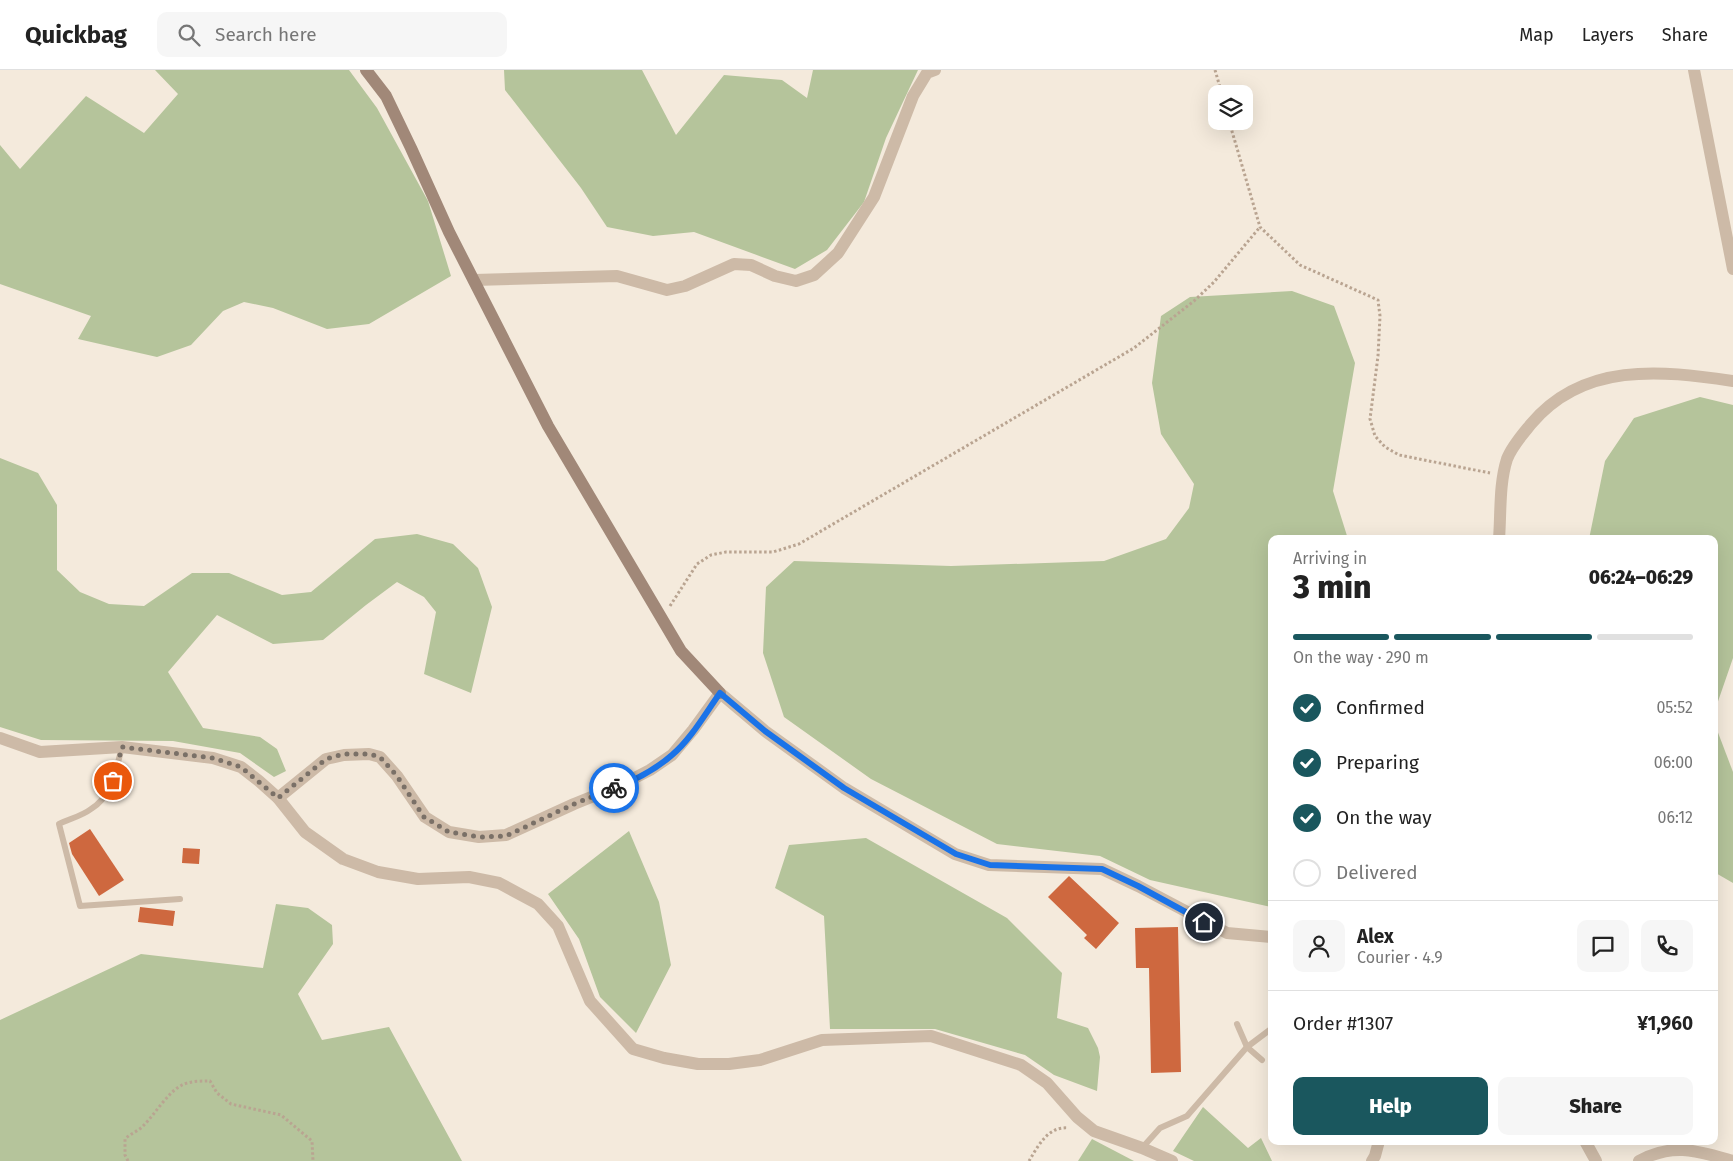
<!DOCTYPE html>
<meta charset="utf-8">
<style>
:root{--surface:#fff;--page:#f6f6f6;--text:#222;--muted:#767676;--line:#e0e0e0;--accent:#1a575e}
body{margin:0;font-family:"Fira Sans",sans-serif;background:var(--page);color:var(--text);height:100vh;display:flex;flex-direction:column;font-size:19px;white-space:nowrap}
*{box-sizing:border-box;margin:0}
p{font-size:16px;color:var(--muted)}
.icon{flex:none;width:28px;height:28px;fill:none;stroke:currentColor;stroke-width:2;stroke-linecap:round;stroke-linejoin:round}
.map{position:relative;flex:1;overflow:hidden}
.drawer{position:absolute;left:1268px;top:465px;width:450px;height:610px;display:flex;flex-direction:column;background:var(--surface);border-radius:10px;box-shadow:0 5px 20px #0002}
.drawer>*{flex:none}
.buttons{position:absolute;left:1208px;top:15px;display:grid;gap:10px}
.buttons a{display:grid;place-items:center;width:45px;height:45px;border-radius:10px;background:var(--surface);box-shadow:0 5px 20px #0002;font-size:25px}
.pin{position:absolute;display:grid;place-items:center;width:42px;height:42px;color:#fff;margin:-21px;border:2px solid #fff;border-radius:50%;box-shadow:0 1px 5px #0007}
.courier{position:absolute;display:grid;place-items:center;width:50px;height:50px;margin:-25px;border:4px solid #1a73e8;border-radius:50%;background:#fff;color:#222;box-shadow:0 1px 6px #0007}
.head em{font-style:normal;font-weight:800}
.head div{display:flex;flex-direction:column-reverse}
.head{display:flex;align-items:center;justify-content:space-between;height:85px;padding:0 25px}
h1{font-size:32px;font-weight:800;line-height:38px}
.bar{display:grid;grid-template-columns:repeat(4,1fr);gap:8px 5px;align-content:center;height:60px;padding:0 25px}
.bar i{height:6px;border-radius:4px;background:var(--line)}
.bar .current{background:var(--accent)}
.bar p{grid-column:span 4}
.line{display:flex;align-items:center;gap:12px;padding:0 25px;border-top:1px solid var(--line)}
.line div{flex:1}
.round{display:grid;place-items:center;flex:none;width:52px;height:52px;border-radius:10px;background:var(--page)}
ol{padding:0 25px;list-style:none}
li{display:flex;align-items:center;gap:15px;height:55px}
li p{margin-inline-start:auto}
li .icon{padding:5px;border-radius:50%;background:var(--accent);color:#fff;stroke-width:4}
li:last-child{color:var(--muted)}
li i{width:28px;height:28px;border:2px solid var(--line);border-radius:50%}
.cta{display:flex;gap:10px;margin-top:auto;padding:10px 25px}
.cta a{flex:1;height:58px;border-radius:10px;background:var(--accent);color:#fff;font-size:20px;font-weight:800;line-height:58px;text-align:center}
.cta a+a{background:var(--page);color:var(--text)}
header{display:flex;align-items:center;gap:30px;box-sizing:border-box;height:70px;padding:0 25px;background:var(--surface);border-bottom:1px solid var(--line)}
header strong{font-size:24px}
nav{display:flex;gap:28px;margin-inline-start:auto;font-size:18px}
.search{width:350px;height:45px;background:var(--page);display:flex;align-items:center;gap:12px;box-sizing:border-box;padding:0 18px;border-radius:10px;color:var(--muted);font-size:19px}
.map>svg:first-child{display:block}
.green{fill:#b5c49b}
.building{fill:#ce683f}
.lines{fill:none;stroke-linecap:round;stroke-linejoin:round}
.path{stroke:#b9a491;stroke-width:3;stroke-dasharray:2.5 2.5;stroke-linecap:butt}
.lane{stroke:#cdbaa7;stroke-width:6}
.street{stroke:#cdbaa7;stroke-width:12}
.secondary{stroke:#a18878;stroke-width:12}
.done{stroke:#7a7067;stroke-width:5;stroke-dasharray:0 9}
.route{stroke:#1a73e8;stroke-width:6}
</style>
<header>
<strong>Quickbag</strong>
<div class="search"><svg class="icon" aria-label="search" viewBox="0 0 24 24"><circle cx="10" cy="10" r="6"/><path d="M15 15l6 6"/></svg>Search here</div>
<nav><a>Map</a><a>Layers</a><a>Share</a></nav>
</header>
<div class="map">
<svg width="1733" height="1091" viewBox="0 0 1733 1091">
<rect width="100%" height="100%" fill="#f4eadc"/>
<g class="green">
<path d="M155,0H349L377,38L428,131L451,206L369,254L327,259L273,238L244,232L223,241L191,275L157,287L78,269L91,246L0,214V75L20,99L86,26L144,63L178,24Z"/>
<path d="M504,0H642L676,65L724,5L782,10L807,28L813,0H918L886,68L864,132L827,180L795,199L694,162L653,166L607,157L581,118L505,20Z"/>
<path d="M1292,221L1334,236L1355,293L1333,421L1348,469H1271V837L1150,810L1100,786L997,774L871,709L784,647L763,583L766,517L794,491L951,496L1104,491L1166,469L1189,438L1194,414L1161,364L1152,313L1161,246L1190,227Z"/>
<path d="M1700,327L1733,335V588L1714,643V469H1589L1605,391L1634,348Z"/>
<path d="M0,388L38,403L57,435V500L80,522L109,534L144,536L192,503H229L282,525L311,522L375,469L417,464L453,474L478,498L492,537L471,623L424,604L436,542L424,527L397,512L366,535L323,570L273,574L217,545L168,602L203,658L260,667L277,679L286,701L274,707L240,683L173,671L41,670L0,657Z"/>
<path d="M1714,652L1733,702V813L1714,802Z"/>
<path d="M629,761L659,832L671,895L636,963L600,927L579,869L548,824Z"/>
<path d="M866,768L1007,848L1062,903L1057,948L1088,958L1098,978L1100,987L1097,1021L1054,1005L1025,985L935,959H830L824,846L775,818L789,775Z"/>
<path d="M276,834L308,838L332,855L333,874L298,924L322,970L389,957L462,1091H0V950L141,884L263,898Z"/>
<path d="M1203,1037L1248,1078L1261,1068L1272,1091H1194L1173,1081Z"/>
<path d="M1092,1069L1134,1091H1078Z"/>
</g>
<g class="building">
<path d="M90,759L124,810L99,826L72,784L69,773Z"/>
<path d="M183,778L200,779L199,794L182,793Z"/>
<path d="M1069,806L1119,853L1096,879L1084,868L1087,865L1048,827Z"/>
<path d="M140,837L175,841L173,856L138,852Z"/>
<path d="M1178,857L1181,1002L1151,1003L1149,898H1136L1135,858Z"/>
</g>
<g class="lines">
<g class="path">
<path d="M1215,0L1222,24"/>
<path d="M1229,51L1260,157L1300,195L1378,230L1380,246L1378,286L1370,349L1375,366L1385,377L1399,385L1490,403"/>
<path d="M670,536L697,494L711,485L726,482H773L799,474L1134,278L1194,231L1214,212L1260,157"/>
<path d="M128,1091L125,1085V1069C131,1063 139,1061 144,1055C155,1044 168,1022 182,1015C190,1011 201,1011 210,1011L217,1023L231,1034L281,1045L312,1071L313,1091"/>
<path d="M1029,1091C1038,1076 1048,1056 1068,1058"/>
</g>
<g class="lane">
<path d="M122,677C116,699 112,726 91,739C82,746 69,749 59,754L80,836L180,829"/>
<path d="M1237,954L1247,977L1262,990"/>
<path d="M1142,1078L1160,1058L1187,1046L1247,977L1271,959"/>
</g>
<g class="street">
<path d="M1694,0L1733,199"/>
<path d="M474,210L617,206L667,220L685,216L734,194L751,195L775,206L796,211L814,205L838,183L874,127L913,26L927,3L935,0"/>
<path d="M1499,469C1501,443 1499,414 1507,389C1512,376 1522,365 1531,354C1583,292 1660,300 1733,311"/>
<path d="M0,668L40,682L122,677L213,688L241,697L259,711L278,728L305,762L343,789L378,802L418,809L469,807L499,813L538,834L558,856L590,931L633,979L664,988L698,994H729L760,990L822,970L931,966L1021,995L1047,1013L1077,1047L1094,1061L1142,1078L1172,1091"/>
<path d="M278,728L326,689L344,685L369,684L380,687L397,706L425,747L449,762L479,767L506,765L574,734L621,715L650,700L672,685L693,660L720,623L765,661L844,718L955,784L989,795L1102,799L1138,816L1227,863L1271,867"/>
<path d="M1585,1071L1596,1091"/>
<path d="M1372,1091L1375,1086L1379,1071"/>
<path d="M1639,1091C1673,1072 1698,1081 1733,1091"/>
</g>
<path class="secondary" d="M366,0L386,26L411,78L449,162L548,356L681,581L720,623"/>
</g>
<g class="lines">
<path class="done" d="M113,711L122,677L213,688L241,697L278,728L326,689L344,684H369L380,687L397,706L424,747L449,762L480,767L506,766L574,734L614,718"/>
<path class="route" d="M614,718C633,711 656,699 672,685C691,669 705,644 720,623L765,661L844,718L956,784L990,795L1102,799L1138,816L1204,852"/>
</g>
</svg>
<div class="buttons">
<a><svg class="icon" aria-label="layers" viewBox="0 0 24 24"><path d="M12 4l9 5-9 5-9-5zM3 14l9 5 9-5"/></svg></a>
</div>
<div class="pin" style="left:113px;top:711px;background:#ea580c"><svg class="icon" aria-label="bag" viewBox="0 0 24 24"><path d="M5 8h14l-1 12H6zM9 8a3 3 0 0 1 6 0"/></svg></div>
<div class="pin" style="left:1204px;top:852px;background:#1f2937"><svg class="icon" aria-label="home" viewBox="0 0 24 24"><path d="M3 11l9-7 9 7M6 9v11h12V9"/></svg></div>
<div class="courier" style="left:614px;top:718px"><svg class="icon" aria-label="bike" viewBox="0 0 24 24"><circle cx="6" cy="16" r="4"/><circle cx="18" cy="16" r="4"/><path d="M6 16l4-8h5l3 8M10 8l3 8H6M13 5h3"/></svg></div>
<section class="drawer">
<div class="head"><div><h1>3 min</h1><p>Arriving in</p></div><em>06:24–06:29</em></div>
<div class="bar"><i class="current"></i><i class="current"></i><i class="current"></i><i></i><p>On the way · 290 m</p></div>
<ol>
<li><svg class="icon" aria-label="check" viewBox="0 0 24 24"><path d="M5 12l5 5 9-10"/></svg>Confirmed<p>05:52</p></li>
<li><svg class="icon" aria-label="check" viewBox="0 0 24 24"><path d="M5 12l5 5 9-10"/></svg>Preparing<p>06:00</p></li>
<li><svg class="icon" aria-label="check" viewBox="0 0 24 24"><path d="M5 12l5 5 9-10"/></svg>On the way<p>06:12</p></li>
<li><i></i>Delivered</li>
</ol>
<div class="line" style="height:90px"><a class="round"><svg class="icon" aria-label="person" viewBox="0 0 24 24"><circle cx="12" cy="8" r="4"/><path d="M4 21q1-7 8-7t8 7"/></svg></a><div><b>Alex</b><p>Courier · 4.9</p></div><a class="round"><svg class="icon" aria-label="chat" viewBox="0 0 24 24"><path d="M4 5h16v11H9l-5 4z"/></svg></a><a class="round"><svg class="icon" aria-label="phone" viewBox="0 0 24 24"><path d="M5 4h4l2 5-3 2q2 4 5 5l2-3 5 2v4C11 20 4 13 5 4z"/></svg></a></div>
<div class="line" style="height:65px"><div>Order #1307</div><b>¥1,960</b></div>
<div class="cta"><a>Help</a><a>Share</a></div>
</section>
</div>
